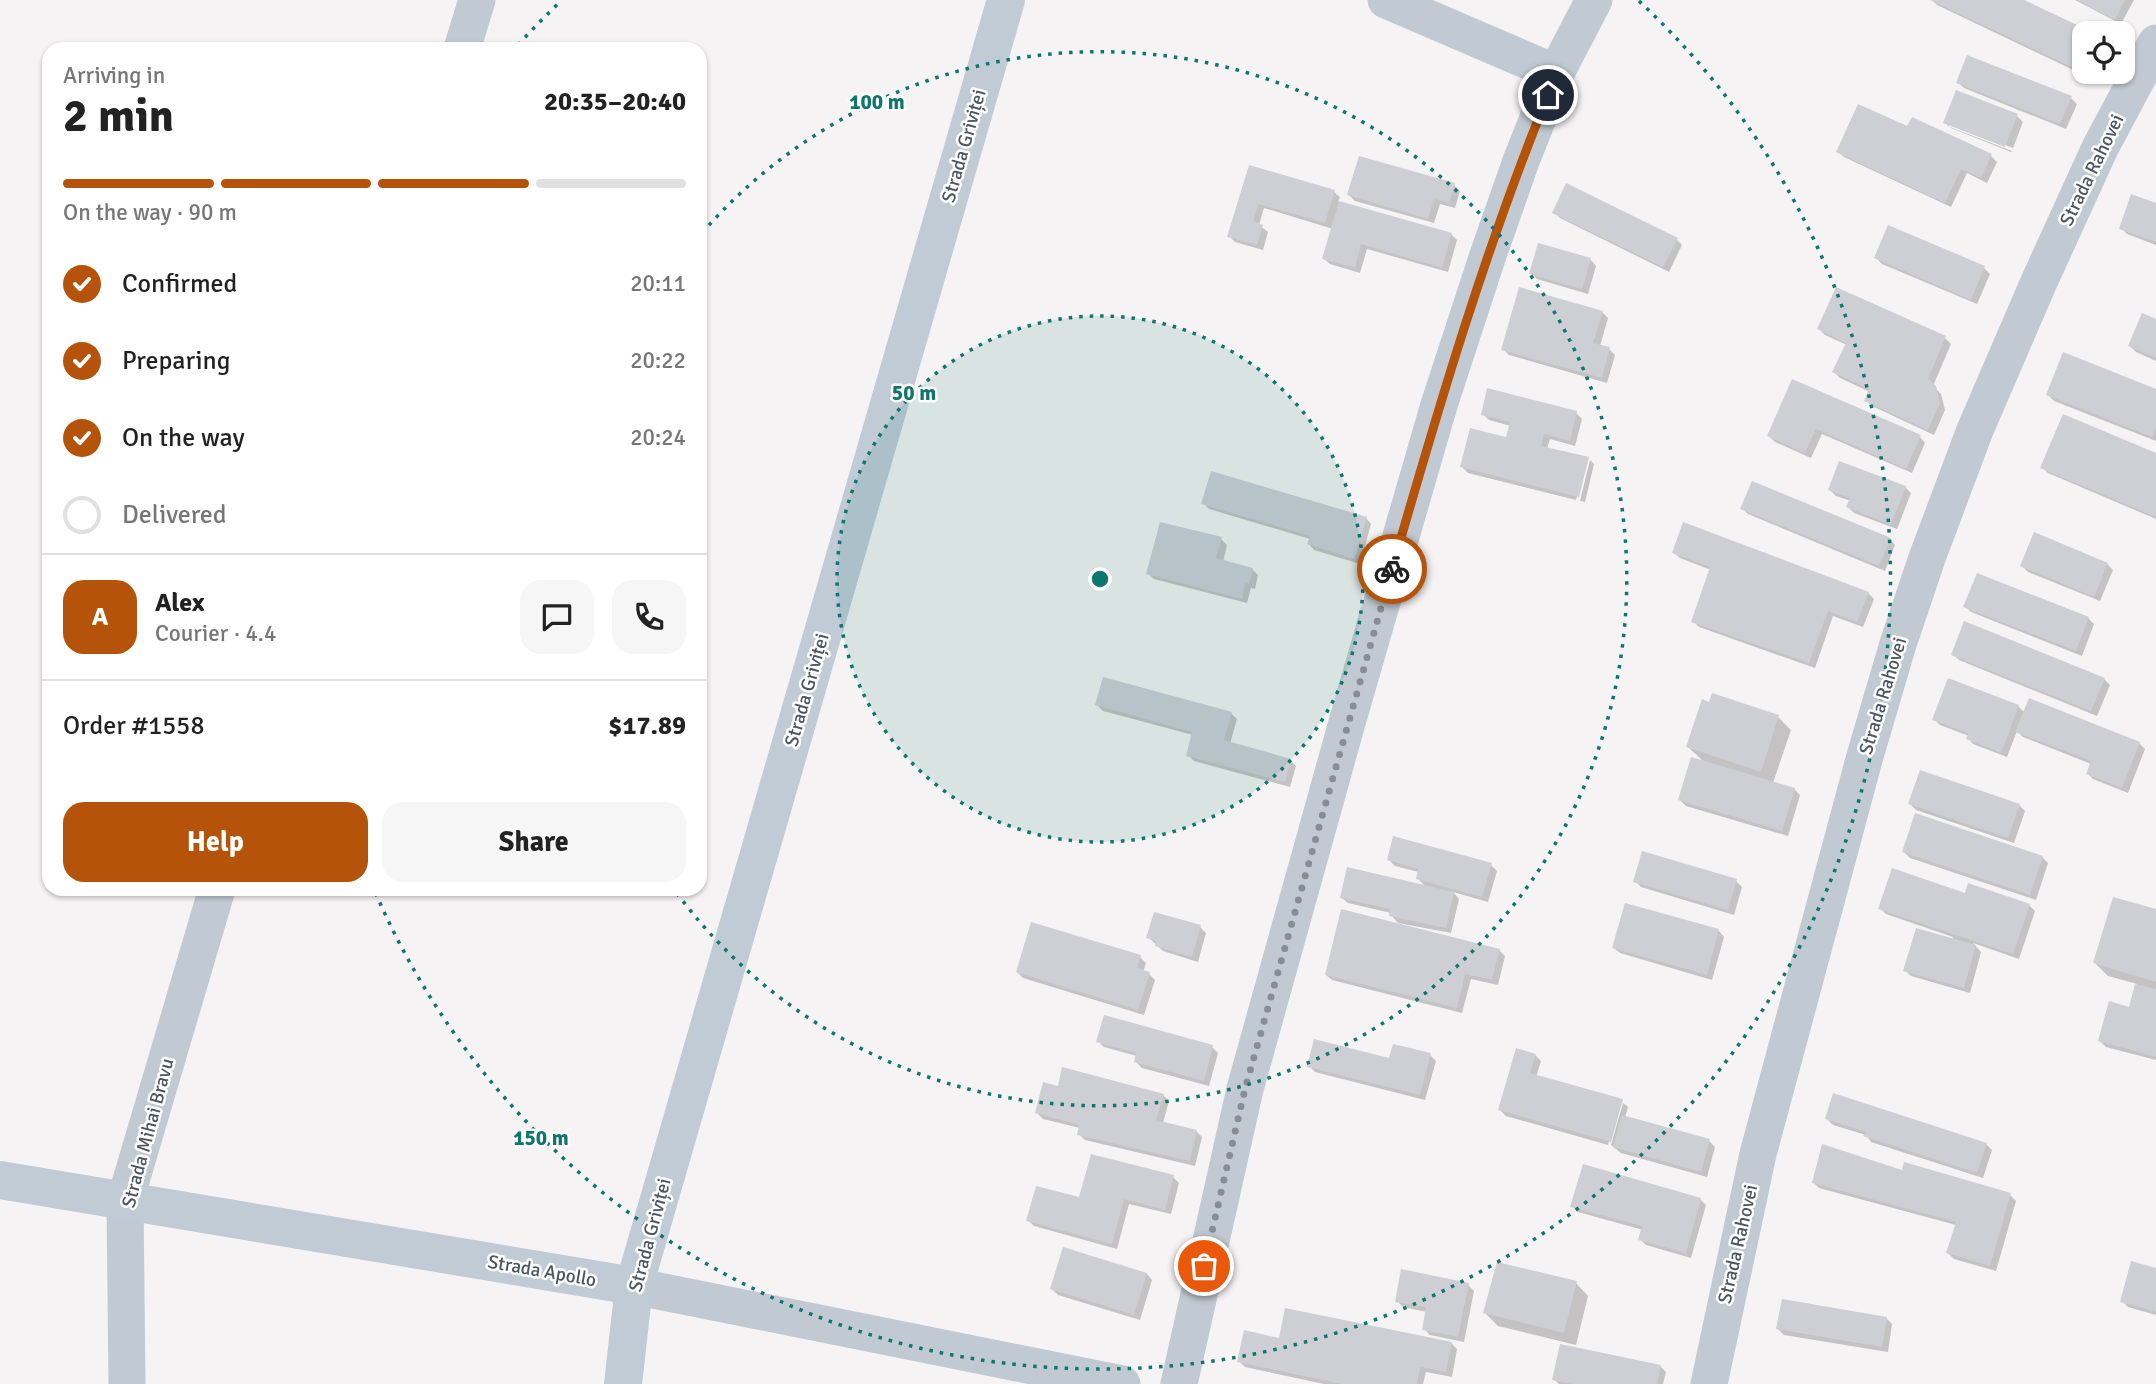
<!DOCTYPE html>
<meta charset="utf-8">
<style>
:root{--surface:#fff;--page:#f6f6f6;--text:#222;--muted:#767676;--line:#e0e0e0;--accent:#b45309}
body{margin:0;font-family:Signika,sans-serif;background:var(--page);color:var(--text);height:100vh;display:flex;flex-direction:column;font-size:26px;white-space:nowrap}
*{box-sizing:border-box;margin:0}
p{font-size:23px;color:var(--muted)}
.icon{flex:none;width:38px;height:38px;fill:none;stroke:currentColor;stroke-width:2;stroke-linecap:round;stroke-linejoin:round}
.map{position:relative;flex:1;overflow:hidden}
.side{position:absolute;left:42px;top:42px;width:665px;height:854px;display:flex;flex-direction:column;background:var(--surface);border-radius:21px;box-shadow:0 2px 5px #0004}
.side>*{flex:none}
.tools{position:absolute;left:2072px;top:21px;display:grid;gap:14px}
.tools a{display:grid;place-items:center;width:63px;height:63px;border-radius:14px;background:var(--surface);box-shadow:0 2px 5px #0004;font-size:35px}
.pin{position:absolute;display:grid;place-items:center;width:60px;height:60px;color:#fff;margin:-30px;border:4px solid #fff;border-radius:50%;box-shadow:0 2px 7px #0007}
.courier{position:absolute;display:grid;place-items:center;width:70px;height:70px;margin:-35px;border:5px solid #b45309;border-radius:50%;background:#fff;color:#222;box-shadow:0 2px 9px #0007}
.overview em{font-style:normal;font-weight:700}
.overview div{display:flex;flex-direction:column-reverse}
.overview{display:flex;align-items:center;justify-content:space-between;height:119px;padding:0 21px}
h1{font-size:46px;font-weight:700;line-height:52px}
.bar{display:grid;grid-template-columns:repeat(4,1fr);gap:10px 7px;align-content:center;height:84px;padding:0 21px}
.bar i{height:9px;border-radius:5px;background:var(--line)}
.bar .selected{background:var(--accent)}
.bar p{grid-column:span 4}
.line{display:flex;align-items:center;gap:18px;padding:0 21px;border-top:2px solid var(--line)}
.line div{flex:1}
.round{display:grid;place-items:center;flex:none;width:74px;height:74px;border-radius:21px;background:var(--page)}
ol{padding:0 21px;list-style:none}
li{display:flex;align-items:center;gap:21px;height:77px}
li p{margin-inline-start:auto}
li .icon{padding:7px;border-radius:50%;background:var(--accent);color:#fff;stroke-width:4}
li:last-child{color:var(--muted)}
li i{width:38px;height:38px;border:4px solid var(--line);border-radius:50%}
.button{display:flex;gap:14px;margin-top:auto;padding:14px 21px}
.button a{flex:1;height:80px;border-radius:21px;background:var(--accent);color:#fff;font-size:28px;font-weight:700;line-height:80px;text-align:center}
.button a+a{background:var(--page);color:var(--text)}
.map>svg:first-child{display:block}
.shadow{fill:#0003}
.building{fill:#cdcfd5}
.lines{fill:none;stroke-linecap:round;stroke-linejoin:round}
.street{stroke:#c1cad2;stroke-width:37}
.secondary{stroke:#c1cbd6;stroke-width:38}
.done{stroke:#868d94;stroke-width:7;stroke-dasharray:0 12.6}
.route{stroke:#b45309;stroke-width:9}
.ring{fill:none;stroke:#0f766e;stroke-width:3.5;stroke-dasharray:3.5 7}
.labels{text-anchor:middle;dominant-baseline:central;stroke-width:5;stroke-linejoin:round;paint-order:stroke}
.street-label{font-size:19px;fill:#4a5661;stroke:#fff}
.centre{fill:#0f766e;stroke:#fff;stroke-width:3.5}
.ring-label{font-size:21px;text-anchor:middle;font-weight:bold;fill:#0f766e;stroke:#fff;stroke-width:5;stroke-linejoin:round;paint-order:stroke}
</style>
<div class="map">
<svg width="2156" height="1384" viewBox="0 0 2156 1384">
<rect width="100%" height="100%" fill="#f5f3f3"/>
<g class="shadow">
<path d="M1932,0H2020L2090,33H2084V72H2095L2092,79L1937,5Z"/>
<path d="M2075,0H2134L2121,24Z"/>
<path d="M1958,82L2071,98L2077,104L2066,129L1964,88Z"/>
<path d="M2017,116L2023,122L2013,148L1949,123V127L1945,122Z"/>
<path d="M1950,127L2012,151L2011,152L1951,128Z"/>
<path d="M1838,151L1991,156L1997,162L1987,183L1967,173L1951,207L1844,157Z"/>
<path d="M1250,167L1334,192L1340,197L1338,202L1451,234L1457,240L1448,272L1367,249L1360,273L1330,264L1324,259L1333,229L1264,208L1259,225L1268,232L1263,250L1235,242L1229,236Z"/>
<path d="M1454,185L1460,191L1455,208L1440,204L1434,223L1355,201L1349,195Z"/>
<path d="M2156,205V245L2127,234L2121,228Z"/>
<path d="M1554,212L1677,240L1682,245L1669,272L1560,218Z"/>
<path d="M1889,227L1984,268L1990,274L1977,304L1882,264L1876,258Z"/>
<path d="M1539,245L1591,260L1596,266L1588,294L1537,279L1531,273Z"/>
<path d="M1837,289L1945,338L1951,344L1933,386L1941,394L1945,410L1934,435L1872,406L1866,400L1870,392L1840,378L1834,372L1847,345L1825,335L1819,329Z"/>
<path d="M1602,312L1608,318L1600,346L1609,349L1615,355L1607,383L1509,355L1503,349Z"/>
<path d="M2156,321V361L2136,352L2130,346Z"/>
<path d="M1792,382L1920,437L1925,443L1912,473L1822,434L1811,458L1775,442L1769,436Z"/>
<path d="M2156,391V441L2054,401L2048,395Z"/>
<path d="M1576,413L1582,419L1575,446L1550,439L1547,449L1590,460H1586L1576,500L1468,473L1462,467L1507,439L1511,426L1489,420L1483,414Z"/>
<path d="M2156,455V519L2048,473L2042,467Z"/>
<path d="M1590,460L1594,464L1585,502L1580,501Z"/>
<path d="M1905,487L1911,493L1897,529L1854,513L1848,507L1851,501L1836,496L1830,490Z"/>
<path d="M1203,503L1366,518L1371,524L1360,564L1314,550L1309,544L1310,539L1209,509Z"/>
<path d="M1742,509L1890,539L1895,545L1885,571L1748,514Z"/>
<path d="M1221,539L1227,545L1223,562L1252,569L1258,575L1255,589L1251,588L1247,603L1154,579L1148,573Z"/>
<path d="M1674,552L1868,593L1874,599L1863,627L1833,616L1815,668L1699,627L1693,621L1711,570L1680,558Z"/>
<path d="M2107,564L2113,570L2100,601L2028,572L2022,566Z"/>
<path d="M1965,606L2088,618L2094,624L2082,656L1971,612Z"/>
<path d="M1953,654L2104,679L2110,685L2097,716L1959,660Z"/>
<path d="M1949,680L2019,707L2025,713L2139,743L2145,749L2128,793L2093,779L2088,774L2091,764L2023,737L2017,731L2007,757L1973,744L1968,738L1969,736L1940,725L1934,719Z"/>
<path d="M1097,705L1231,713L1237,719L1230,744L1290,760L1296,766L1290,787L1194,761L1188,755L1193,735L1103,711Z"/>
<path d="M1778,717L1791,730L1773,783L1794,789L1800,795L1788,836L1686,806L1680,800L1704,762L1688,747Z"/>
<path d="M1910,804L2019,805L2025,811L2014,843L1916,810Z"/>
<path d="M1904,852L2042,857L2048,863L2036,900L1910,858Z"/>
<path d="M1389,860L1491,865L1497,871L1488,902L1453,892L1459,899L1451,933L1398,923L1391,915V913L1348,903L1342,898L1426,887L1418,879L1419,872L1395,866Z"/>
<path d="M1635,881H1736L1742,887L1734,915L1641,887Z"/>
<path d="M1966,895L2029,905L2035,911L2019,959L1973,943L1981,952L1970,993L1911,976L1905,970L1952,940L1953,937L1886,914L1880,908Z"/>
<path d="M2156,911V1060L2106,1047L2100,1041L2130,1009L2137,984L2108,976L2095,963Z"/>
<path d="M1200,927L1206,933L1198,962L1163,951L1148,937Z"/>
<path d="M1719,931L1724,937L1712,980L1620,953L1614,948Z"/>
<path d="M1499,950L1505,956L1498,985L1471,979L1462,1013L1332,980L1326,975Z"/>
<path d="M1140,957L1146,963L1143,972L1149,974L1155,980L1144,1015L1023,978L1017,972Z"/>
<path d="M1098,1041L1212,1047L1218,1053L1209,1086L1142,1068L1136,1062L1137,1056L1104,1047Z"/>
<path d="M1430,1055L1436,1061L1425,1100L1315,1072L1309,1066Z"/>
<path d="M1535,1055L1541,1061L1536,1077L1623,1102H1620L1608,1145L1506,1116L1500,1110Z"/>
<path d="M1059,1088L1163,1095L1169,1101L1163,1123L1196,1131L1202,1137L1195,1166L1085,1140L1079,1134L1080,1128L1043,1119L1037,1113Z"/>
<path d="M1623,1103L1628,1107L1625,1118L1709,1141L1715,1147L1707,1177L1621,1153L1611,1145Z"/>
<path d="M1827,1119L1986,1144L1992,1150L1983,1178L1871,1142L1866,1135L1833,1125Z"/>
<path d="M1903,1172L2010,1195L2016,1201L1996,1271L1954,1259L1948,1253L1956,1225L1819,1188L1813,1182Z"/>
<path d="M1173,1177L1179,1183L1171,1214L1129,1204L1117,1249L1034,1226L1028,1220L1081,1200Z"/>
<path d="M1700,1199L1706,1205L1691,1258L1646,1245L1640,1239L1643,1230L1578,1212L1572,1206Z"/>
<path d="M2156,1270V1315L2128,1307L2122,1301Z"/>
<path d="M1147,1274L1152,1280L1140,1320L1058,1295L1052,1289Z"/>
<path d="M1576,1283L1588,1296L1576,1345L1498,1326L1485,1313Z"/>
<path d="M1468,1285L1474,1291L1464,1342L1430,1335L1424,1329L1427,1312L1403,1307L1397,1301Z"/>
<path d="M1886,1318L1892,1324L1888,1352L1784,1335L1778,1329Z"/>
<path d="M1280,1340L1451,1343L1457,1349L1452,1377L1426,1372L1423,1384H1324L1245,1367L1239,1361Z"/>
<path d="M1660,1366L1666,1372L1663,1384H1559L1554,1379Z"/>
</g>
<g class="building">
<path d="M1930,0H2024L2094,33H2084V73Z"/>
<path d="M2077,0H2125L2115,20Z"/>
<path d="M1967,55L2072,96L2060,124L1956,83Z"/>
<path d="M1956,90L2018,114L2005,147L1943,123Z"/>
<path d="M1858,104L1907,126L1912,117L1992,154L1981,178L1961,169L1945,203L1836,152Z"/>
<path d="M1359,156L1455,183L1449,203L1434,199L1428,219L1347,195Z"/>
<path d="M1249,165L1335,190L1325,223L1259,204L1253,221L1263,225L1257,245L1227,237Z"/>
<path d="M1566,183L1678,238L1663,267L1552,213Z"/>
<path d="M2131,194L2156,203V242L2119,229Z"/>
<path d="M1339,201L1452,233L1442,268L1361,244L1355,268L1322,259Z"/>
<path d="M1888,225L1985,266L1971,300L1874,258Z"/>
<path d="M1538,243L1591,258L1582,289L1529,274Z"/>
<path d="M1519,287L1603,311L1593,343L1610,347L1602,378L1501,350Z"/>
<path d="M1836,287L1946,336L1928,379L1936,386L1940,403L1928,430L1864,401L1869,389L1832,372L1846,343L1817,329Z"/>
<path d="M2142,313L2156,319V358L2128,346Z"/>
<path d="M2063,352L2156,389V427L2152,437L2046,395Z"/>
<path d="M1792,379L1921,435L1906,469L1816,429L1805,453L1767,436Z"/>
<path d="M1487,388L1577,411L1570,441L1544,434L1541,446L1589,457L1579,497L1460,467L1470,428L1506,437L1510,422L1481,415Z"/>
<path d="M2063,414L2156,453V517L2040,468Z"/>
<path d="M1839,461L1906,486L1891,525L1846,507L1850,498L1828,490Z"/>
<path d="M1211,471L1367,517L1354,559L1307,544L1310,536L1201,504Z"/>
<path d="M1752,481L1891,538L1879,566L1740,509Z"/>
<path d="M1160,522L1222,537L1216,558L1253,568L1249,584L1245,583L1242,599L1146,574Z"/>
<path d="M1683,522L1869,592L1857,622L1828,611L1809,663L1691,622L1710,567L1672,553Z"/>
<path d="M2034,532L2108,563L2094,597L2020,566Z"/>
<path d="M1977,573L2089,617L2076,651L1963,607Z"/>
<path d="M1964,621L2105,678L2091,711L1951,655Z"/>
<path d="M1103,677L1232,712L1224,740L1291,759L1285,782L1186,756L1192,732L1095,705Z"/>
<path d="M1948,678L2019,705L2001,753L1966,739L1968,733L1932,720Z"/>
<path d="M1712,693L1779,715L1761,772L1686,747L1702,699L1709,702Z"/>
<path d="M2029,698L2140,742L2122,788L2086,774L2091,761L2015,732Z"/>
<path d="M1691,757L1795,788L1782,831L1678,800Z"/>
<path d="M1920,770L2020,804L2008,838L1908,804Z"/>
<path d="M1915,813L2043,856L2030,895L1902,852Z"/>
<path d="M1393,836L1492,863L1482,897L1416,879L1418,869L1387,860Z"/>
<path d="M1642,851L1737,879L1728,910L1633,882Z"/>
<path d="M1347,867L1454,892L1446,928L1389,916L1390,909L1340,898Z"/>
<path d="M1892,868L1965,893L1968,883L2030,904L2013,954L1878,909Z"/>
<path d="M2113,897L2156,909V982L2093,963Z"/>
<path d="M1625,903L1719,929L1707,975L1612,948Z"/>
<path d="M1341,909L1500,949L1492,980L1465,974L1457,1008L1325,975Z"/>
<path d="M1154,912L1201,925L1192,957L1155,946L1156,941L1146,938Z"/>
<path d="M1031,922L1141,955L1137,968L1150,972L1138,1010L1016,972Z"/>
<path d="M1916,928L1976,945L1964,988L1903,971Z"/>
<path d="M2135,984L2156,989V1057L2098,1041L2109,1001L2129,1007Z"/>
<path d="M1104,1015L1213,1045L1204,1081L1134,1062L1136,1053L1096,1042Z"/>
<path d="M1314,1039L1389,1058L1393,1044L1431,1053L1420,1095L1307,1067Z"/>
<path d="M1516,1048L1536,1054L1530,1073L1623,1099L1611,1142L1498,1110Z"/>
<path d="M1062,1067L1164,1094L1156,1120L1197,1130L1190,1161L1077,1135L1079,1125L1035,1113L1043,1082L1058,1086Z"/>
<path d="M1833,1093L1987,1143L1977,1173L1863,1136L1866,1132L1825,1119Z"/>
<path d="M1622,1115L1710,1139L1701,1172L1613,1147Z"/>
<path d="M1822,1144L1902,1170L1904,1162L2011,1193L1990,1266L1946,1253L1956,1222L1812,1183Z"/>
<path d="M1091,1154L1174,1175L1165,1210L1124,1199L1112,1244L1026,1221L1036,1186L1079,1197Z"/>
<path d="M1583,1164L1701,1198L1686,1253L1638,1240L1642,1226L1570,1207Z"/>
<path d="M1063,1247L1147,1273L1134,1315L1050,1289Z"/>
<path d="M2131,1261L2156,1268V1312L2120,1302Z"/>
<path d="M1497,1262L1577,1281L1564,1333L1483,1313Z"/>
<path d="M1401,1269L1469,1283L1458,1337L1422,1330L1426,1307L1395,1302Z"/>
<path d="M1782,1299L1887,1317L1882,1347L1776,1329Z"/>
<path d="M1285,1308L1452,1342L1446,1372L1420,1367L1417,1384H1342L1237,1362L1244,1330L1279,1338Z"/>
<path d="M1560,1344L1661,1365L1657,1384H1572L1552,1380Z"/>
</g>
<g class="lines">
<g class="street">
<path d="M1386,0L1556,73"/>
<path d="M462,49L477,0"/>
<path d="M634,1286L1122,1384"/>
<path d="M127,1384L125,1201L217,889"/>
<path d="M1179,1384L1245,1089L1348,719L1439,405L1487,258L1521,161L1556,73L1594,0"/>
<path d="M1709,1384L1758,1154L1865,756L1898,644L1927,558L1975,430L2038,284L2100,148L2156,43"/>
</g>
<g class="secondary">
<path d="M0,1180L634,1286"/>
<path d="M623,1384L634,1286L1006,0"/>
</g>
</g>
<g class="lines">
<path class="done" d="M1204,1266L1245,1089L1392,569"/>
<path class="route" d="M1392,569C1438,409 1485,249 1548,95"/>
</g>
<circle cx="1100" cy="579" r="263" fill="#0f766e" fill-opacity=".12"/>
<g class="ring">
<circle cx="1100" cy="579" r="263"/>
<path d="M702 233A527 527 0 1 1 676 892"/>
<path d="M518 45A790 790 0 0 1 561 1M1639 1A790 790 0 1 1 376 894"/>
</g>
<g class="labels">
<g class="street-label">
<text transform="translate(964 146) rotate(-74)">Strada Griviței</text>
<text transform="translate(2092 170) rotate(-64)">Strada Rahovei</text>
<text transform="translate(807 690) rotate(-74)">Strada Griviței</text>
<text transform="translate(1883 696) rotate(-73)">Strada Rahovei</text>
<text transform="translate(148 1133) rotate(-75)">Strada Mihai Bravu</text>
<text transform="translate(650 1235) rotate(-75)">Strada Griviței</text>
<text transform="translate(1738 1244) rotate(-77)">Strada Rahovei</text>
<text transform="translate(542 1271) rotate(10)">Strada Apollo</text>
</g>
</g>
<circle cx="1100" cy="579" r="10" class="centre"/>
<g class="ring-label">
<text x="877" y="109">100 m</text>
<text x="914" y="400">50 m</text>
<text x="541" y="1145">150 m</text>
</g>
</svg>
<div class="tools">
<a><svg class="icon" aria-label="locate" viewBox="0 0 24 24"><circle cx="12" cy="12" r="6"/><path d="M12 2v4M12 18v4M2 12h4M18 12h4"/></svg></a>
</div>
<div class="pin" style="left:1204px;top:1266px;background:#ea580c"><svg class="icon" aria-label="bag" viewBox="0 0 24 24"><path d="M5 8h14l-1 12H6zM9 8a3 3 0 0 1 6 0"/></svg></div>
<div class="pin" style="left:1548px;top:95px;background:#1f2937"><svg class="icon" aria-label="home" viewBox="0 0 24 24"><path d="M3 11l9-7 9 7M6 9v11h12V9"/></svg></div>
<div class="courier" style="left:1392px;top:569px"><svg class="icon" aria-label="bike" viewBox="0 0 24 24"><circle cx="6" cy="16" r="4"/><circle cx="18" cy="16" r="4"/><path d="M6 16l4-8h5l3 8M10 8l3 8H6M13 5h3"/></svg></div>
<section class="side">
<div class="overview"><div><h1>2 min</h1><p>Arriving in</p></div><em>20:35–20:40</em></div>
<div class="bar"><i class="selected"></i><i class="selected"></i><i class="selected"></i><i></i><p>On the way · 90 m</p></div>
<ol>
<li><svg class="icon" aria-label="check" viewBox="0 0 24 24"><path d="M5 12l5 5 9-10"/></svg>Confirmed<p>20:11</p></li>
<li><svg class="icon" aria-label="check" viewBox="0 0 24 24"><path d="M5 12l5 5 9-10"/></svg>Preparing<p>20:22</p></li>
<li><svg class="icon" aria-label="check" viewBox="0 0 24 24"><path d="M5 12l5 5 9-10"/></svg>On the way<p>20:24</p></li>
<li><i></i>Delivered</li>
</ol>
<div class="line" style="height:126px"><b class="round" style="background:var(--accent);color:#fff">A</b><div><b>Alex</b><p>Courier · 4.4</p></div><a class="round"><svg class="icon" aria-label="chat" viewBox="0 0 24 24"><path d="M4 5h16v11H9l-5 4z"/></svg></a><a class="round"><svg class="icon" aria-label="phone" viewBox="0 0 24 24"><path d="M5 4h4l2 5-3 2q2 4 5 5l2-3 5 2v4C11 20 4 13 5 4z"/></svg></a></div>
<div class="line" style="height:91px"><div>Order #1558</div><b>$17.89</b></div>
<div class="button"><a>Help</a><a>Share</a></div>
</section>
</div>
